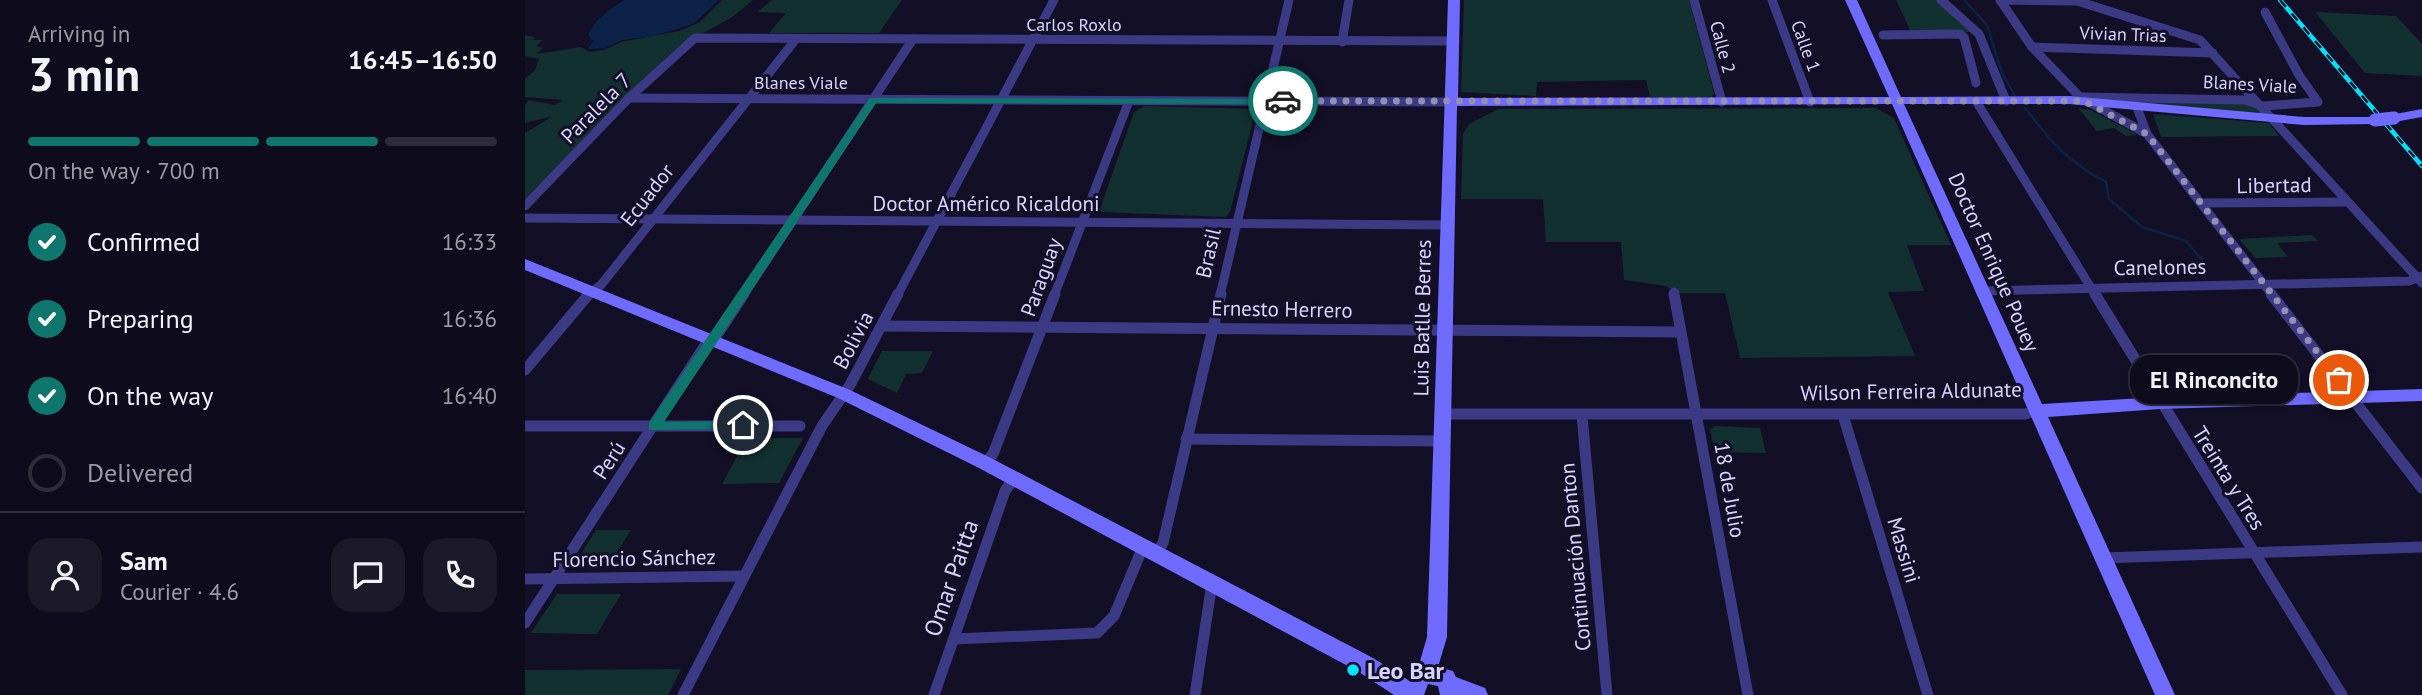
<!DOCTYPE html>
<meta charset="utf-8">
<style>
:root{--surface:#0e0b1c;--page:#1c1929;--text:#f1f3f6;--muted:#9b9ba3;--line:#2e2b3b;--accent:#0f766e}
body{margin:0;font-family:"PT Sans",sans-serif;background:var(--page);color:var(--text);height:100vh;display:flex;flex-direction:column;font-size:26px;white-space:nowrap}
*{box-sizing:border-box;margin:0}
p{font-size:23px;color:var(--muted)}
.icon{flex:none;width:38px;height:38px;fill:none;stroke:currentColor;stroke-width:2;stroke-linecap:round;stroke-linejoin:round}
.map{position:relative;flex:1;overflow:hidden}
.side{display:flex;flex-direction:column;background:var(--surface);width:525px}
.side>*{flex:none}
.pin{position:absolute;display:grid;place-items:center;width:60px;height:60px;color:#fff;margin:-30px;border:4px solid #fff;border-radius:50%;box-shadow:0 2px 7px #0007}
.courier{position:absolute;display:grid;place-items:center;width:70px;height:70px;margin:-35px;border:5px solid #0f766e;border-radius:50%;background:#fff;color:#222;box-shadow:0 2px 9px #0007}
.bubble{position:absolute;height:49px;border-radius:21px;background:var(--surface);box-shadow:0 2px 5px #0004,0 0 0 2px var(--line);font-size:23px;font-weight:700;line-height:49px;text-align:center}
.overview em{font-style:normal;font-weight:700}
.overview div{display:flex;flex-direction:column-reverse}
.overview{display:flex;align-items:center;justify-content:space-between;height:119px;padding:0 28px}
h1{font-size:46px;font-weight:700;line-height:52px}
.bar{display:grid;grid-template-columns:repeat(4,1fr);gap:10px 7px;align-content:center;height:84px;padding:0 28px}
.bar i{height:9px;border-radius:5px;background:var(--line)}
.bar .active{background:var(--accent)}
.bar p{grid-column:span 4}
.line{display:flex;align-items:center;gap:18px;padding:0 28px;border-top:2px solid var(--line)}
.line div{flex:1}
.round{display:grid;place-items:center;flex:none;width:74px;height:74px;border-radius:21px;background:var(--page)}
ol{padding:0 28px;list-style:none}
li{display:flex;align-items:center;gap:21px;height:77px}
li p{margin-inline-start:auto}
li .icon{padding:7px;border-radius:50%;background:var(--accent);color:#fff;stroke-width:4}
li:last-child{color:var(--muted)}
li i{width:38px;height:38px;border:4px solid var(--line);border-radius:50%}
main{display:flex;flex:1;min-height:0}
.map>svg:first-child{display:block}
.green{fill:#12302f}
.water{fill:#0c2248}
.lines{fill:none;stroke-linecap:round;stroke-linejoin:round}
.stream{stroke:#0c2248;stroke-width:2.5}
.street-far1{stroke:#3d3a85;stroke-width:9}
.street{stroke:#3d3a85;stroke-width:11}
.secondary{fill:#6f6bff;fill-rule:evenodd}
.rail-casing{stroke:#00e5ff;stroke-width:4.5}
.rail{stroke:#130f26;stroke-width:2.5;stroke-dasharray:9;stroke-linecap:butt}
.secondary-bridge{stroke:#6f6bff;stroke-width:13}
.route{fill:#0f766e}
.done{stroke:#948fb3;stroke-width:7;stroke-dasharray:0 12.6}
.poi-dot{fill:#00e5ff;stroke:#130f26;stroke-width:2.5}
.labels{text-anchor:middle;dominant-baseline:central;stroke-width:6;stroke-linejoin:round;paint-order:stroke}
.far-street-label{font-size:18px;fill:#d9d4ff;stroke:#130f26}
.street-label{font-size:21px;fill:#d9d4ff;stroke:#130f26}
.near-street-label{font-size:24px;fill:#d9d4ff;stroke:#130f26}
.near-poi-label{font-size:24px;font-weight:bold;fill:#d9d4ff;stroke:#130f26;text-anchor:start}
</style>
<main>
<section class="side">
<div class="overview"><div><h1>3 min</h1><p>Arriving in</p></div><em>16:45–16:50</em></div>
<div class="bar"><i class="active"></i><i class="active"></i><i class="active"></i><i></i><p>On the way · 700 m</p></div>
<ol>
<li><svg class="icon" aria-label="check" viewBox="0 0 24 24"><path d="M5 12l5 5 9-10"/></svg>Confirmed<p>16:33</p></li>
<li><svg class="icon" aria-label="check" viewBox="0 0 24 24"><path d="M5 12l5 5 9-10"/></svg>Preparing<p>16:36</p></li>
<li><svg class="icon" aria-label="check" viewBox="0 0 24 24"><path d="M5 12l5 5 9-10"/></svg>On the way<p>16:40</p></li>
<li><i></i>Delivered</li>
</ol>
<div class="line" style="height:126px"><a class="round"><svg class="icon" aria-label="person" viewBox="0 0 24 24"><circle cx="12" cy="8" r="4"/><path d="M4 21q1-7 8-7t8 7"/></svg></a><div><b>Sam</b><p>Courier · 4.6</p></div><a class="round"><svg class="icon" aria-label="chat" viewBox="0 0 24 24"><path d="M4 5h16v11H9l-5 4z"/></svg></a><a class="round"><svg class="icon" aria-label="phone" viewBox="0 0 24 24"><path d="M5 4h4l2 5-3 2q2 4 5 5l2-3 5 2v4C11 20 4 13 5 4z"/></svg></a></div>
</section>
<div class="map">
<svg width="1897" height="695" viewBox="0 0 1897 695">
<rect width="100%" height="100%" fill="#130f26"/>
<g class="green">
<path d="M197,0H228L206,18L169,38L119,80L0,199V133L28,116L0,123V105L4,100L30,105L38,100L0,97V79L10,70L14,59L0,56V35L10,37L8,40H18L11,46L18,48L11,54L56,47L64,52L79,50L96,42L154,31L175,22Z"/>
<path d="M247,0H377L354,33H244L261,13L232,12Z"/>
<path d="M939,0H1164L1189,93L1187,97H1125L1121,80L1012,82L1011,96L936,92Z"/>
<path d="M1371,0H1413L1450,32H1386Z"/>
<path d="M1790,12L1871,16L1897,44V76L1840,73Z"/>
<path d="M1574,102H1725L1736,112L1735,113Z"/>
<path d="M619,106L731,109L705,212L701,217L574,212L609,112Z"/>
<path d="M1350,108L1369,118L1426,245H1382L1399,291L1363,292L1390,356L1215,358L1200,293H1153L1141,286L1099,280L1096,242H1021L1018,199H936L938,134L944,124L973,109Z"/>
<path d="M1553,108L1566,110L1613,135L1601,136L1589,128L1572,131Z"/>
<path d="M1628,114L1744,123L1754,136L1636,137Z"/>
<path d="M1787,235L1793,241L1752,243L1763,257L1730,258L1714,239Z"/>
<path d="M357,351H408L397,373L381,374L372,393L343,379Z"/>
<path d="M1189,426L1235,428L1241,453L1190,452L1185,430Z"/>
<path d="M222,438H278L254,483L197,484Z"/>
<path d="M71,530H106L83,566H53L51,562Z"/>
<path d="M32,594H96L72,634L6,633Z"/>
<path d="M156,669L143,695H0V670Z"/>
</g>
<path class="water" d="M100,0H194L168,24L130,36L97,40L80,48L63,49L68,41L63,35C70,19 84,9 100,0Z"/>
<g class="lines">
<g class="stream">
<path d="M1439,0L1462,25L1477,73L1491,98"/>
<path d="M1500,108C1526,142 1543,162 1581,182L1584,199L1617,227L1661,241L1678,261"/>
</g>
<g class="street-far1">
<path d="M1169,0L1197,102"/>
<path d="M1247,0L1285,102"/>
<path d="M1416,0L1454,34L1481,101"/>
<path d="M1475,0L1507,47L1555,97"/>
<path d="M1475,0L1552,1"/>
<path d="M1549,0L1675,40L1897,283"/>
<path d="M1740,12L1774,75L1793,102L1738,106L1720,100L1555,97L1622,134L1748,296"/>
<path d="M1358,35L1435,34L1439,37L1451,83"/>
<path d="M817,42L824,0"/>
<path d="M1507,47L1688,53"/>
<path d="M104,98L927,102"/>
<path d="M1451,101L1571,296"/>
<path d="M1611,105L1622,134"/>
<path d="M1677,203L1820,202"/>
<path d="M0,206L104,98L170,38L928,41"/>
<path d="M0,218L923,225"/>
<path d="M1457,291L1884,281L1897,276"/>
<path d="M1149,292L1150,296"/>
<path d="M61,296L76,285L271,39"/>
<path d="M218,296L388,39"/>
<path d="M372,296L529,0"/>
<path d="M529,296L604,101"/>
<path d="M695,296L764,0"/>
</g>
<g class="street">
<path d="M1149,294L1223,695"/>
<path d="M1570,294L1817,695"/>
<path d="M1746,294L1897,488"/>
<path d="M358,326L1155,332"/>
<path d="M0,370L64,294"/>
<path d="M918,414H1500L1511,411"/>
<path d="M1057,415L1082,695"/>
<path d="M1318,415L1403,695"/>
<path d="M0,426H275"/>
<path d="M661,439L917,441"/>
<path d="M460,463L468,454L530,294"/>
<path d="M631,554L638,543L696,294"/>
<path d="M1578,558L1897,547"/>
<path d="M0,579L219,576"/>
<path d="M0,623L179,347L194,332L219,294"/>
<path d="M429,639L572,633L589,616L618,547"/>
<path d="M158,695L297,426L325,385L373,294"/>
<path d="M409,695L480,491L489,478"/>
<path d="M670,695L687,583"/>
</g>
<g class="secondary">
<path d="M923,0H935L933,98L1364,97L1320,0H1332L1376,97L1544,96L1779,117H1854V123L1850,124L1779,125L1544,104H1379L1517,404L1635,397L1897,389V401L1635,409L1523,417L1650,695H1630L1367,104L932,106L922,637L913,667L928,671L931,677L960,688L963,695H915L913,686L903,684L899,695H869L834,672L454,468L313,398L0,270V259L325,390L466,458L848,658L883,680L886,672L893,668L902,637Z"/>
<path d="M1897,109V117L1869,122L1863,118L1865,115Z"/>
</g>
<g class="rail-casing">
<path id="rail" d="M1755,0L1897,166"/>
</g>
<use href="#rail" class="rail"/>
<path class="secondary-bridge" d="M1850,120L1869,118"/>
</g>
<path class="route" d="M345,98L758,99L763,101L758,104L351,103L139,422L218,421L224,425L223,429L124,430V423Z"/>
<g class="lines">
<path class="done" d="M758,101H1559L1622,134L1814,380"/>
</g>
<circle class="poi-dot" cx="828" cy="670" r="7"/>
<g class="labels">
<g class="far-street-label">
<text x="549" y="24">Carlos Roxlo</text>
<text transform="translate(1598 34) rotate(2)">Vivian Trias</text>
<text transform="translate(1281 46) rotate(70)">Calle 1</text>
<text transform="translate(1198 47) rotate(75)">Calle 2</text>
<text x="276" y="82">Blanes Viale</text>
<text transform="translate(1725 84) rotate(3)">Blanes Viale</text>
</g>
<g class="street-label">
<text transform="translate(71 108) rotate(-45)">Paralela 7</text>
<text transform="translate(1749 185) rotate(-1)">Libertad</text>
<text transform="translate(122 195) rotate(-52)">Ecuador</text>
<text x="461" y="203">Doctor Américo Ricaldoni</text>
<text transform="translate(683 253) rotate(-77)">Brasil</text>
<text transform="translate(1469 262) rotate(66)">Doctor Enrique Pouey</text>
<text transform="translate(1635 267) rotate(-1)">Canelones</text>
<text transform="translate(516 277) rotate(-70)">Paraguay</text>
<text transform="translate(757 309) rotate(1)">Ernesto Herrero</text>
<text transform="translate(897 318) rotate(-89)">Luis Batlle Berres</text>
<text transform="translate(328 340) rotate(-62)">Bolivia</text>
<text transform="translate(1386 391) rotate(-1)">Wilson Ferreira Aldunate</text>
<text transform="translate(84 460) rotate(-57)">Perú</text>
<text transform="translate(1704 478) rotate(58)">Treinta y Tres</text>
<text transform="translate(1205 490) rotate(80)">18 de Julio</text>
<text transform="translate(1379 550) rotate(73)">Massini</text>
<text transform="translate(1050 557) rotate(-95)">Continuación Danton</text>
<text transform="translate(109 558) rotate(-1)">Florencio Sánchez</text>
</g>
<g class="near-street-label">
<text transform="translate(426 578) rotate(-71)">Omar Paitta</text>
</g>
<g class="near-poi-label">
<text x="842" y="670">Leo Bar</text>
</g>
</g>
</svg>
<div class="pin" style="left:1814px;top:380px;background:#ea580c"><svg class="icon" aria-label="bag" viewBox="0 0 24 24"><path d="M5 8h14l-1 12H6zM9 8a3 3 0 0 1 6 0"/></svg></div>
<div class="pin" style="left:218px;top:425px;background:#1f2937"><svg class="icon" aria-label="home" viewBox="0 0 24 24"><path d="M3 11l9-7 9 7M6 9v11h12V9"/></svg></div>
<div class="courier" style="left:758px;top:101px"><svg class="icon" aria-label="car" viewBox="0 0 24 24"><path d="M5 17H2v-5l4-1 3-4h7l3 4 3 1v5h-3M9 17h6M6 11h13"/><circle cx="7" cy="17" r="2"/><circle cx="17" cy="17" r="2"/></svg></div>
<div class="bubble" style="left:1605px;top:355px;width:168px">El Rinconcito</div>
</div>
</main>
